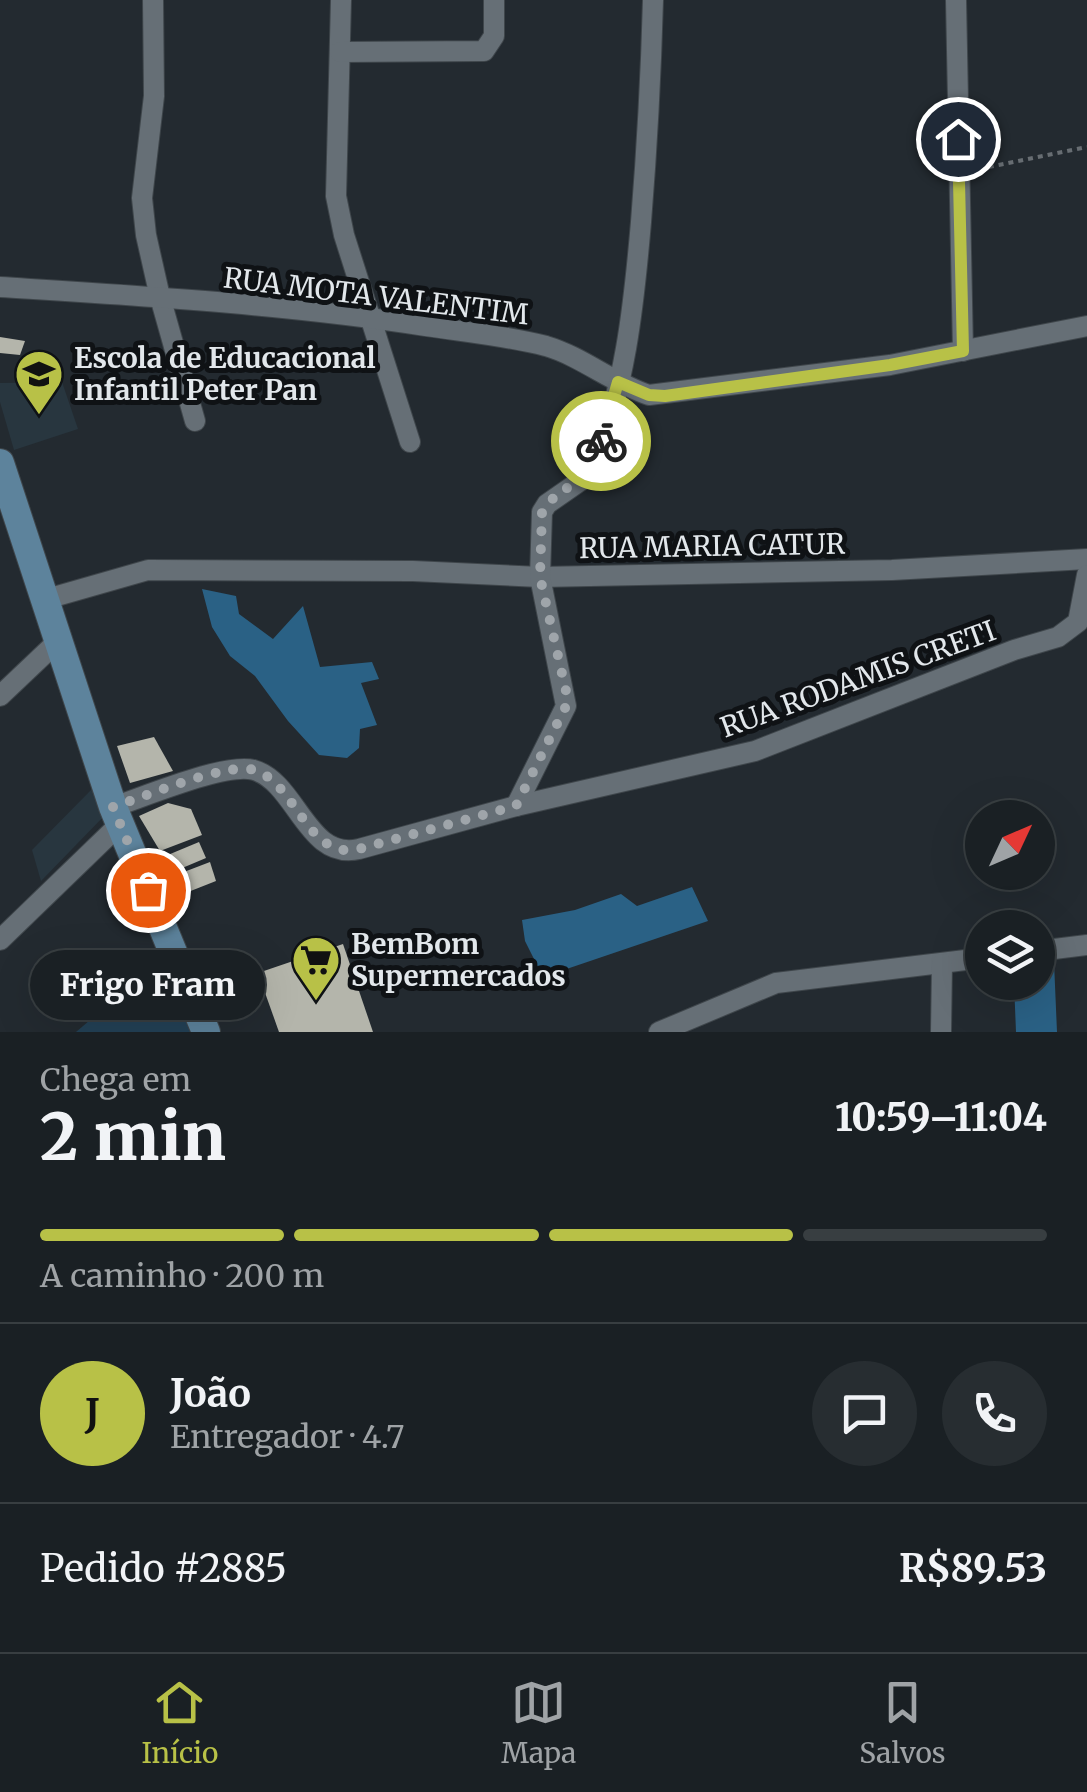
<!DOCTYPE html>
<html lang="pt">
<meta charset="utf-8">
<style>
:root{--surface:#1a2024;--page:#272d31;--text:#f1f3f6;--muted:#9fa3a6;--line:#383e41;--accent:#b8c147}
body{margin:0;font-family:Merriweather,serif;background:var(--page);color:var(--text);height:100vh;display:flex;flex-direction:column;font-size:38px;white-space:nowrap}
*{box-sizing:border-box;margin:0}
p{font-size:32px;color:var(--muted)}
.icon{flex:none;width:55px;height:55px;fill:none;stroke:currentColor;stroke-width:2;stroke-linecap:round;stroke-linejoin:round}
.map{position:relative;height:1032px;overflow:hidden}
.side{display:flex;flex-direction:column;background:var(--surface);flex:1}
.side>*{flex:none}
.needle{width:65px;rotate:46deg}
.controls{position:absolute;left:965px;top:800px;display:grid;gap:20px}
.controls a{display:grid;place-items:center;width:90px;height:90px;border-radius:50%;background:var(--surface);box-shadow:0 10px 40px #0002,0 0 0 2px var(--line);font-size:50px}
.pin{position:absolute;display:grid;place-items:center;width:85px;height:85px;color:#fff;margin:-42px;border:5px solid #fff;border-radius:50%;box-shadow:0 2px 10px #0007}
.courier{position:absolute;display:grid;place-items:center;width:100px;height:100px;margin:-50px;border:8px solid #b8c147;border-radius:50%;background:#fff;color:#222;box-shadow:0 2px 12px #0007}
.bubble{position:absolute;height:70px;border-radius:35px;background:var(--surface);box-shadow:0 10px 40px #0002,0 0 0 2px var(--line);font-size:32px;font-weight:800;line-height:70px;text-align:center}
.overview em{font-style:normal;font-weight:800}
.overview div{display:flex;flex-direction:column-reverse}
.overview{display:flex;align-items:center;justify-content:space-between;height:170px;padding:0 40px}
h1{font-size:65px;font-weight:800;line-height:75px}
.bar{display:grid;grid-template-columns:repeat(4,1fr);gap:15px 10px;align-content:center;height:120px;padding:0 40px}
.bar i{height:12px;border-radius:8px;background:var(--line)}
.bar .selected{background:var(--accent)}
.bar p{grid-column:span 4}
.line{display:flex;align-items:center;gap:25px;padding:0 40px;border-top:2px solid var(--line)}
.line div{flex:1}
.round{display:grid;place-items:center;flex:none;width:105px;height:105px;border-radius:52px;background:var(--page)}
.tab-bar{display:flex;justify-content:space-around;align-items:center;height:140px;border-top:2px solid var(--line);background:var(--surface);font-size:28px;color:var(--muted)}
.tab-bar a{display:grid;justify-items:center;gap:5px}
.tab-bar .selected{color:var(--accent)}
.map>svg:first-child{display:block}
.built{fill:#28363f}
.green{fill:#234156}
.forest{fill:#2a6185}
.building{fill:#b4b5ab}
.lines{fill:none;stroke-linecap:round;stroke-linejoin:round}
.street-casing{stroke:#3f464b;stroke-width:22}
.secondary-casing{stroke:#3f464b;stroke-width:30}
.path{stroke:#676d72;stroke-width:4;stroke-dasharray:5 5;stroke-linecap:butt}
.street{stroke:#666f76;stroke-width:20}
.secondary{stroke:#5d839c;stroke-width:28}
.done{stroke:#9fa5aa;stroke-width:10;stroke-dasharray:0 18}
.route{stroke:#b8c147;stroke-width:12}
.labels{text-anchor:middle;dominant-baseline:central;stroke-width:10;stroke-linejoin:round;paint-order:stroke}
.street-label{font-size:28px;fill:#e2e7eb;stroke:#0f1215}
.poi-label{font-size:28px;font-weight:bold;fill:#e2e7eb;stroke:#0f1215;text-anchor:start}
</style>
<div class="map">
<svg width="1087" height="1032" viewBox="0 0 1087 1032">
<rect width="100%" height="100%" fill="#232a30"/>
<g class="built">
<path d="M62,382L78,429L14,450L0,402V383Z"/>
<path d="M93,788L106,814L41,881L32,850Z"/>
</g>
<path class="green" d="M129,987L178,996L191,1032H76Z"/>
<g class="forest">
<path d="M202,589L236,596L239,614L273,639L303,606L320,667L372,662L379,679L361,683L377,725L360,729L359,748L347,758L319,755L288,721L255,676L230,656L212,627Z"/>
<path d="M692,887L708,921L543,977L525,941L522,920L575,910L621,894L637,906Z"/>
<path d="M1054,962L1057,1032H1016L1014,983L1038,982V964Z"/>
</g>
<g class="building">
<path d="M0,337L25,341L20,355L0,353Z"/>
<path d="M154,737L173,771L130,783L117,746Z"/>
<path d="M168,803L191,809L202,835L160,851L139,816Z"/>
<path d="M199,842L206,858L168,874L163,857Z"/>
<path d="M210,862L216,881L183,894L176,875Z"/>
<path d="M343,944L373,1032H279L258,973Z"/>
</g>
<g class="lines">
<g class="street-casing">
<g id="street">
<path d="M153,0L154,96L142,198L146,235L160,297L195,421"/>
<path d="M341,0L336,196L344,235L410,442"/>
<path d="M956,0L963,351"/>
<path d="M340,52L484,51L494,36V0"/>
<path d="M0,287C142,296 285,304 426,326C466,332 507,336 546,346C583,357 612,383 649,395L890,365L1087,326"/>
<path d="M43,600L148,570L413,571L540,577L892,570L1087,559"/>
<path d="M0,696L58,641"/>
<path d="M516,806L566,706L540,577L542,512L547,504L583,479L591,469C625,393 634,304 641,222C647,148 651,74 653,0"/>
<path d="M113,807C144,797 226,762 254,770C297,783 307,861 359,849L516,806L755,751L1014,650L1058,637L1078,622L1087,575"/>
<path d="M0,940L120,824"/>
<path d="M1038,951L1087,945"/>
<path d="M659,1032L776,983L982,958"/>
<path d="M941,1032L942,964"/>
</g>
</g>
<g class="secondary-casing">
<path id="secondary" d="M0,463L113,807L206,1032"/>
</g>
<path class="path" d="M979,169L1087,147"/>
<use href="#street" class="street"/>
<use href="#secondary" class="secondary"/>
</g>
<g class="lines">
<path class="done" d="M148,890L113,807C144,797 226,762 254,770C297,783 307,861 359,849L516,806L566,706V691L540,577L542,512C563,479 586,493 601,441"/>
<path class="route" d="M601,441L618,382L649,395L665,396L890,365L963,351L958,139"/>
</g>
<defs>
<g id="school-pin" transform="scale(2.5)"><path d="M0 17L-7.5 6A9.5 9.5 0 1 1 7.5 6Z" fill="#b8c147" stroke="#0f1215"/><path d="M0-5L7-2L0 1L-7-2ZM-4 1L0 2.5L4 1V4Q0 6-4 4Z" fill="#111"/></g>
<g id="supermarket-pin" transform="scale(2.5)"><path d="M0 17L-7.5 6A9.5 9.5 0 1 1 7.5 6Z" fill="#b8c147" stroke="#0f1215"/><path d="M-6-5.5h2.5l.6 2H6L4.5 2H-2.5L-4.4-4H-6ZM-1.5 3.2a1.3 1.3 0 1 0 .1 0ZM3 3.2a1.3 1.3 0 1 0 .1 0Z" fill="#111"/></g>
</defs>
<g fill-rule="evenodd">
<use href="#school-pin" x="39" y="374"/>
<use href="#supermarket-pin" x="316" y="960"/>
</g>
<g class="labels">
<g class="street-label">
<text transform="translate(376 296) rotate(7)">RUA MOTA VALENTIM</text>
<text transform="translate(712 546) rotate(-1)">RUA MARIA CATUR</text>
<text transform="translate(858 679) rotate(-20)">RUA RODAMIS CRETI</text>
</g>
<g class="poi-label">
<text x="74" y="358">Escola de Educacional<tspan x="74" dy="32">Infantil Peter Pan</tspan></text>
<text x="351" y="944">BemBom<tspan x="351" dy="32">Supermercados</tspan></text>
</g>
</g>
</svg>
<div class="controls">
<a><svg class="needle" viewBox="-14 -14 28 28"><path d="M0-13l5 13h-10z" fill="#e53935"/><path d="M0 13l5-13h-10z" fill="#9fa3a6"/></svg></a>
<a><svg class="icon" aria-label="layers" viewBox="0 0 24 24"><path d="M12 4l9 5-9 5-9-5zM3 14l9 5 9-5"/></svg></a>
</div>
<div class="pin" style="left:148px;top:890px;background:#ea580c"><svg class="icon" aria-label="bag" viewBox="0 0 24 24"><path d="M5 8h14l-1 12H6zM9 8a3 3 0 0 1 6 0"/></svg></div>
<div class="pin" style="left:958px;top:139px;background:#1f2937"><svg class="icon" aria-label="home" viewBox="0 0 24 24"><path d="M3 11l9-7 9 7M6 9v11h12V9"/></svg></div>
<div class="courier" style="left:601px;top:441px"><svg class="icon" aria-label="bike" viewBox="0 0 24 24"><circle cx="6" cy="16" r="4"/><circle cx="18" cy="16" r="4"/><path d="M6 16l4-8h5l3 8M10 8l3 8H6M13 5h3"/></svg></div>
<div class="bubble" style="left:30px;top:950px;width:235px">Frigo Fram</div>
</div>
<section class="side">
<div class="overview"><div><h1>2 min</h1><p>Chega em</p></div><em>10:59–11:04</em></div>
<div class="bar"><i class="selected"></i><i class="selected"></i><i class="selected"></i><i></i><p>A caminho · 200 m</p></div>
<div class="line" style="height:180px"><b class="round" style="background:var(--accent);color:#111">J</b><div><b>João</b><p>Entregador · 4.7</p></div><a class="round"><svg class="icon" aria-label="chat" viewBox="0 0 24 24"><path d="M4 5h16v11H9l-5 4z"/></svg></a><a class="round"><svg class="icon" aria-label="phone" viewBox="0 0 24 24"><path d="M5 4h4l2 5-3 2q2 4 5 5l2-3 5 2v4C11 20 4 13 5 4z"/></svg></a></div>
<div class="line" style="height:130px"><div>Pedido #2885</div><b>R$89.53</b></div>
</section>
<nav class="tab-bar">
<a class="selected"><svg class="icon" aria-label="home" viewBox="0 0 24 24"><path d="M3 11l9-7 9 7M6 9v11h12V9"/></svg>Início</a>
<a><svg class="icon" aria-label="map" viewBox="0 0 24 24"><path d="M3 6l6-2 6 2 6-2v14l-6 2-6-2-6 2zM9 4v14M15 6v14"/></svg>Mapa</a>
<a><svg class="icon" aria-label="saved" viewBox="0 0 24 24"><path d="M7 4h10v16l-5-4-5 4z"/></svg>Salvos</a>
</nav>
